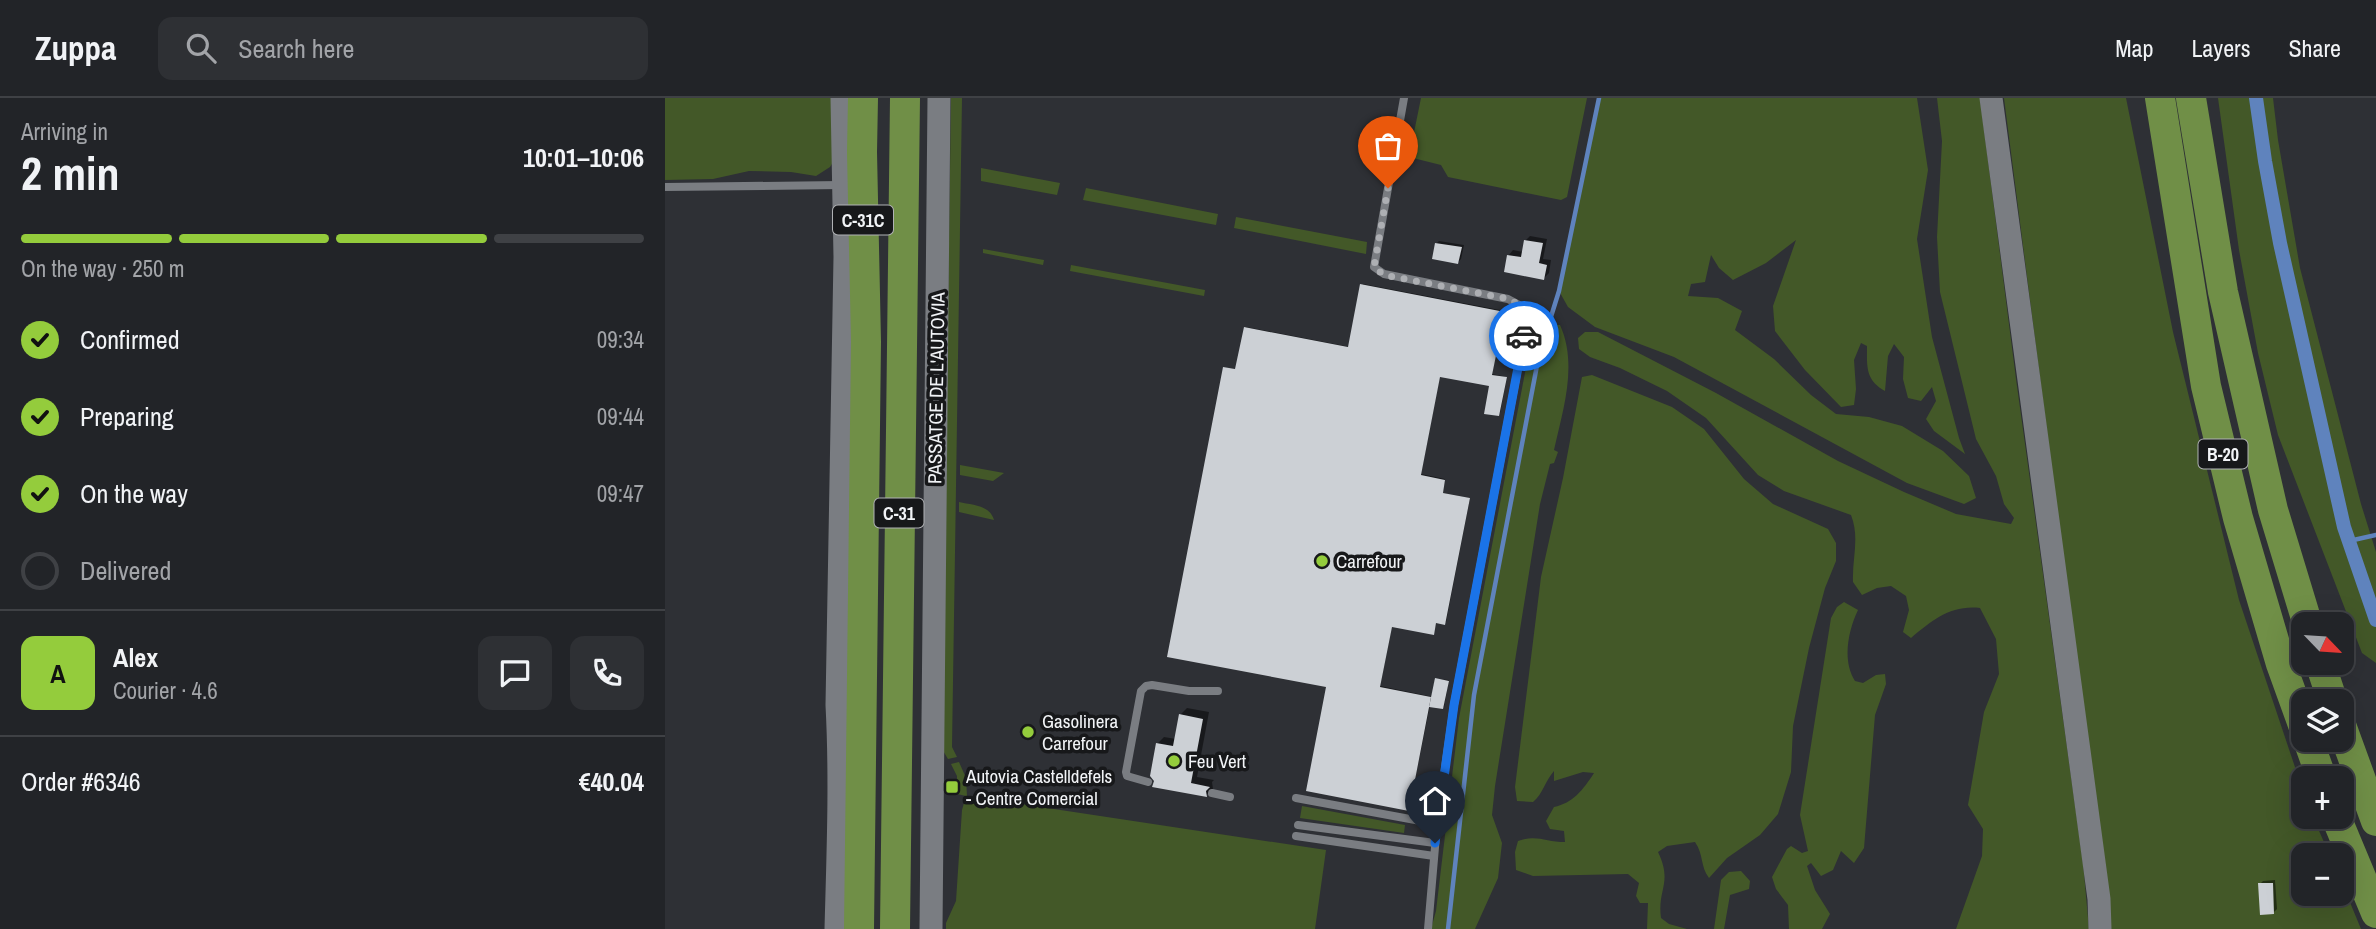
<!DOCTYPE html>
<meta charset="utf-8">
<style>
:root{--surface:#222428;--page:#2e3034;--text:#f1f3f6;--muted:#a2a4a8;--line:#3f4145;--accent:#94cc3c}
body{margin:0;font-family:"Archivo Narrow",sans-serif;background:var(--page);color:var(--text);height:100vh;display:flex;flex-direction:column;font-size:26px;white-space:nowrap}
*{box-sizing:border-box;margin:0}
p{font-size:23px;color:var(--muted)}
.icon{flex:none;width:38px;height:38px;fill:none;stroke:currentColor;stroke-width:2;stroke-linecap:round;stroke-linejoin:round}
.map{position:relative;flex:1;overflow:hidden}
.drawer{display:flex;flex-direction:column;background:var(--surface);width:665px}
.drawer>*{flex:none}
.needle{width:46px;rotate:115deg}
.fabs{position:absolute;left:1626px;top:514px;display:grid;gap:14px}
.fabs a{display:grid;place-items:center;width:63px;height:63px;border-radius:14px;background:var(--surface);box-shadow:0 7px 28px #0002,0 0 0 2px var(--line);font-size:35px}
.pin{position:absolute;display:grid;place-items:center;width:60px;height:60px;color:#fff;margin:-72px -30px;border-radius:50% 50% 50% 0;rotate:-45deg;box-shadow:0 0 7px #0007}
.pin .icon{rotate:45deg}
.courier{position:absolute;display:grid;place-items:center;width:70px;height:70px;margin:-35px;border:5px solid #1a73e8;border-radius:50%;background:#fff;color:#222;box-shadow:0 2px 9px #0007}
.summary em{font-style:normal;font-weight:700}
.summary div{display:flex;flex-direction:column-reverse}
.summary{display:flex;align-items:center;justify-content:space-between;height:119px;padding:0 21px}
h1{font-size:46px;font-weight:700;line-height:52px}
.bar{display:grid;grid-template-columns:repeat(4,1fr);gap:10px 7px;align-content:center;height:84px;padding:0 21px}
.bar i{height:9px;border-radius:5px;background:var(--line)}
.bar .selected{background:var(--accent)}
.bar p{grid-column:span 4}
.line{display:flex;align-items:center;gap:18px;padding:0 21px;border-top:2px solid var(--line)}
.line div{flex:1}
.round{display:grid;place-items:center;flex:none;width:74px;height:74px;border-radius:14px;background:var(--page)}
ol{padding:0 21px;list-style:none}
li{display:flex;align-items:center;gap:21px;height:77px}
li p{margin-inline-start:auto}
li .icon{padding:7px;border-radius:50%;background:var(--accent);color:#111;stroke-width:4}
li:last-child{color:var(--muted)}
li i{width:38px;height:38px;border:4px solid var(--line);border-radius:50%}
header{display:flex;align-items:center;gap:42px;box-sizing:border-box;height:98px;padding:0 35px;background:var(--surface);border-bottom:2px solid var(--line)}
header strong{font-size:33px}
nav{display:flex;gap:38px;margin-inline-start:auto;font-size:24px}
.search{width:490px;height:63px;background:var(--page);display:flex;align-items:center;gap:18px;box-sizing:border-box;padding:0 24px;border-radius:14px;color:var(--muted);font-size:26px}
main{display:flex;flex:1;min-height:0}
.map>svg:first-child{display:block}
.green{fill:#435828}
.shadow{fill:#0007}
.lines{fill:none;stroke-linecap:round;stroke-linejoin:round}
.stream{stroke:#5f83bd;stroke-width:4.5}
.canal{stroke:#5f83bd;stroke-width:14}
.building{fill:#ccd0d5}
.lane{stroke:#7a7d82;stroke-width:8}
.secondary{stroke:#7a7d82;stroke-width:23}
.highway{stroke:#708f47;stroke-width:30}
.done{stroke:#adafb3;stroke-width:7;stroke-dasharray:0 12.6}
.route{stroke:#1a73e8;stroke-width:9}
.poi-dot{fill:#94cc3c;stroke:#17181a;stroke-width:2.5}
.labels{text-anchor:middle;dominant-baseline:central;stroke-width:7;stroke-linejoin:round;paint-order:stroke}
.shield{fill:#17181a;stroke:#b0b2b5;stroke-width:2}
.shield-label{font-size:18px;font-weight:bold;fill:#f2f4f7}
.street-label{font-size:19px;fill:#f2f4f7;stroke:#17181a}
.poi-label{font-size:19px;fill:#f2f4f7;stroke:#17181a;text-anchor:start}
</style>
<header>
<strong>Zuppa</strong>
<div class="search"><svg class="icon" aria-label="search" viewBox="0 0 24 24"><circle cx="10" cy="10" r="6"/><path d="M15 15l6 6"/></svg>Search here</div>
<nav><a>Map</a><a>Layers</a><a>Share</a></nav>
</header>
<main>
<section class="drawer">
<div class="summary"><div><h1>2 min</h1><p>Arriving in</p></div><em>10:01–10:06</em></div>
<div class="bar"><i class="selected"></i><i class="selected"></i><i class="selected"></i><i></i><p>On the way · 250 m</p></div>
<ol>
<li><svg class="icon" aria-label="check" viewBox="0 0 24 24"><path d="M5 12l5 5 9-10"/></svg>Confirmed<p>09:34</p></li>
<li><svg class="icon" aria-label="check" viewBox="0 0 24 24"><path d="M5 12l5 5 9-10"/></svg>Preparing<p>09:44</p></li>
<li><svg class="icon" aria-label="check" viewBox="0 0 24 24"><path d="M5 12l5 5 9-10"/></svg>On the way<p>09:47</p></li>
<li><i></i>Delivered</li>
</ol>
<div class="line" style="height:126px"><b class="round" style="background:var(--accent);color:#111">A</b><div><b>Alex</b><p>Courier · 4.6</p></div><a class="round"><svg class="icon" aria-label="chat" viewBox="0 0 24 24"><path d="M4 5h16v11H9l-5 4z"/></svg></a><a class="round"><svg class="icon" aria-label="phone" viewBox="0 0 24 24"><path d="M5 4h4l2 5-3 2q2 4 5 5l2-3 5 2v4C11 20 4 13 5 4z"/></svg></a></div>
<div class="line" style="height:91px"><div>Order #6346</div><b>€40.04</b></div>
</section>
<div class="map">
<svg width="1711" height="831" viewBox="0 0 1711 831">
<rect width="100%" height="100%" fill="#2e3035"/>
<g class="green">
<path d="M0,0H168L170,61L165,69L151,78L126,74L84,73L48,81L0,82Z"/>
<path d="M286,0H297L287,649L292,659L283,661L277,651Z"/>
<path d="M756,0H922L902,99L896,102L783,79L776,67L744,59Z"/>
<path d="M934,0H1252L1263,72L1252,141L1267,239L1294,340L1300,356L1269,333L1261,321L1271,303L1267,289L1256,303L1243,300L1238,281L1239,259L1229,246L1223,258L1220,293C1200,282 1202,268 1202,248L1196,245L1189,262L1191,291L1189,307L1176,309L1140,272L1110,233L1108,208L1131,142L1101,165L1068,182L1054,170L1046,157L1040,184L1026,186L1023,198L1053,200L1077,213L1070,232L1109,261L1146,297L1171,316L1204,319L1237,328L1278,353L1304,378L1311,400L1299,406L1242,385L1009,259L930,229L903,209L894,193Z"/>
<path d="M1272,0H1315L1351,281L1418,765L1424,831H1291L1317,758L1318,731L1303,707L1319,614L1334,576L1331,541L1315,510C1285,507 1268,522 1246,540L1238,534L1244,512L1241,498L1226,488L1212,490L1197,497L1188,484C1187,460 1195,440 1186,417L1119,393L1093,377L1041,320L1002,293L955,270L925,259L914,251L913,240L920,234H933L1051,295L1173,363L1239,394L1291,416L1346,426L1349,420L1339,406L1331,378L1311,341L1275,194L1272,139L1277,43Z"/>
<path d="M1339,0H1461L1508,234L1574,502L1638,693V719H1648L1665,758H1638V796H1676L1677,785L1696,831H1446Z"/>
<path d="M1553,0H1608L1613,42L1635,170L1696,406L1711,454V565L1697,555L1613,337L1593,255L1574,152Z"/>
<path d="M316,70L395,85L392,97L316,83Z"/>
<path d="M421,90L553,116L551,127L418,102Z"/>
<path d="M571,119L702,144L701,156L569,130Z"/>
<path d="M318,151L379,162L378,167L318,155Z"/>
<path d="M406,167L540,192L539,198L405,173Z"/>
<path d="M874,227H895C913,267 898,311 889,352L893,354L889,365L885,366L875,406L830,688L827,717L837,745L833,780L810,831H766L771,813L794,620L867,238Z"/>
<path d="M927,277L1007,309L1039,331L1079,381L1108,406L1163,431L1171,445V463L1160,490L1144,550L1128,628L1126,674L1113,716L1095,737L1062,760L1044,780C1035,768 1039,757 1030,744L1002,748L993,754C1008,785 992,791 996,820L1004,826L1022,831H982L983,805H975L971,798L974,785L963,776L868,778L851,772L850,754L853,743C871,736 881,744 900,744L899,733L885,731L881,723L889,709C908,705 918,692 929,675L918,674L889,683V673C880,683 878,696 868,704L852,703L850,689L876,479L898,380L917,279Z"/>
<path d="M295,367L339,375L328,383L295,377Z"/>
<path d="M294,404C307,407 325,407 329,422L294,414Z"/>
<path d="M1179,504L1193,512C1183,533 1177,563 1190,583L1198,585L1211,577L1220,576L1221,586L1210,617L1199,750L1189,765L1176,753L1168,772L1156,778L1146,765L1142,768L1150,792L1165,816L1157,831H1124L1123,807L1111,791L1107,779L1122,751L1126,748L1137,755L1143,753L1135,717L1166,520L1172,509Z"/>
<path d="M294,664L301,680L302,698L661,752L650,831H281V825L291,803L297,712L301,698L292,696V678L286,666Z"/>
<path d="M637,708L740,727L739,735L635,720Z"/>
<path d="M1076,773L1085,783L1084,791L1065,797L1059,831H1049L1056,782L1064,774Z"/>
</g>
<g class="shadow">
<path d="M865,138L882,141L878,161L886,162L884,175L879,180L843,158L848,152L858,154L860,143Z"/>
<path d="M774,143L799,147L796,161L793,164L771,146Z"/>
<path d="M698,186L840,213L827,276L842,279L835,315L826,287L775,277L756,376L780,381L778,395L805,400L781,524H771L769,534L727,527L715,588L768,599L772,581L784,582L779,609L765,607L744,711L663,588L559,270L572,271L581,229L685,249Z"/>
<path d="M522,610L544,614L532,679L549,682L547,684L548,691L541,697L490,688L492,646L499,639L511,641L515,617Z"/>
<path d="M1610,782L1612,811L1609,814L1595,786L1598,783Z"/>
</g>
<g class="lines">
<g class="stream">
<path d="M1684,443L1711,437"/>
<path d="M783,831L809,597L874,257L894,193L934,0"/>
</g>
<path class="canal" d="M1591,0L1600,63L1615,145L1679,429L1711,522"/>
</g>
<g class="building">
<path d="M859,142L878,145L874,165L882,167L879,182L839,174L842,157L856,159Z"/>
<path d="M770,145L797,149L793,166L767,161Z"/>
<path d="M695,186L840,214L827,277L842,279L834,318L819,316L824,288L775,279L756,377L780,382L778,395L805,400L780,527L771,525L769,537L727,529L715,589L766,599L744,713L641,693L661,589L502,559L558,269L570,271L579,229L683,249Z"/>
<path d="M770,580L784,583L778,611L764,609Z"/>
<path d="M514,616L538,621L526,685L545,689L541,693L542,699L487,689L489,683L485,678L491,645L508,648Z"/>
<path d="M1593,785H1608L1609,816L1595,817Z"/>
</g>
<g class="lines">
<g class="lane">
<path d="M739,0L709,169L719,176L843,201L856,208L861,215L860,233L789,607L772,726L763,831"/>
<path d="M0,89L176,87"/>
<path d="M483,684L462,678L461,674L476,593L481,588L487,587L524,593H553"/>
<path d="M547,695L565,699"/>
<path d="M631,700L772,726"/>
<path d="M633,727L770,745"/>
<path d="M631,738L769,758"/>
</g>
<g class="secondary">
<path d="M1326,0L1434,801L1435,831"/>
<path d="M171,831C173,756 176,682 172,607L180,159L177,0"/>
<path d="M266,831L274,0"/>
</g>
<g class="highway">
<path d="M1495,0L1541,288L1573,420L1616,566L1638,627"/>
<path d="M1526,0L1558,194L1608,412L1643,527"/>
<path d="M1655,565L1668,604"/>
<path d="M1676,627L1711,723"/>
<path d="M1643,642L1657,681"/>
<path d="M1671,719L1711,815"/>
<path d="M194,831L201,244L197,54L198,0"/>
<path d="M230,831L240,0"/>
</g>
</g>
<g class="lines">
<path class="done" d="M723,90L709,169L719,177L844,201L856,208L861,215L859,238"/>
<path class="route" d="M770,745L789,607L859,238"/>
</g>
<g class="poi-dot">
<circle cx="657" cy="463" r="7"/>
<circle cx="363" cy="634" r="7"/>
<circle cx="509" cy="663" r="7"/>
<rect x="280" y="682" width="14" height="14" rx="3.5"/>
</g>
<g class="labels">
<g class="shield">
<rect x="168" y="107.5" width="60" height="29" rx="5"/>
<rect x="1533.5" y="341.5" width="49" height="29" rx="5"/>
<rect x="209.5" y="400.5" width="49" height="29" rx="5"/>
</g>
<g class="shield-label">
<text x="198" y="122">C-31C</text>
<text x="1558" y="356">B-20</text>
<text x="234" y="415">C-31</text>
</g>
<g class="street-label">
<text transform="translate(271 290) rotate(-89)">PASSATGE DE L'AUTOVIA</text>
</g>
<g class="poi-label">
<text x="671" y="463">Carrefour</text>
<text x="377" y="623">Gasolinera<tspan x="377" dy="22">Carrefour</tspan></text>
<text x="523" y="663">Feu Vert</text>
<text x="301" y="678">Autovia Castelldefels<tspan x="301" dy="22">- Centre Comercial</tspan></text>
</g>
</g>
</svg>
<div class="fabs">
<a><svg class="needle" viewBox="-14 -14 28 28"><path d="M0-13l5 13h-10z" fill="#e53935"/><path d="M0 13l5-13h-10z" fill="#a2a4a8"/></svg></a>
<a><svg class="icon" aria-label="layers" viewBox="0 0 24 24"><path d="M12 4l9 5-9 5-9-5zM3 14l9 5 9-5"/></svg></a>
<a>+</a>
<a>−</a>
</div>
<div class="pin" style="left:723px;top:90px;background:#ea580c"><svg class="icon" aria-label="bag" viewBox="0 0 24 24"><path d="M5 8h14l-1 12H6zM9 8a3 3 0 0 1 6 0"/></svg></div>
<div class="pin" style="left:770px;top:745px;background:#1f2937"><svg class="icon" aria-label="home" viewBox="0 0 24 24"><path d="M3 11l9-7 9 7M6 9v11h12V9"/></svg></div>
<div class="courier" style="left:859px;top:238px"><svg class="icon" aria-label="car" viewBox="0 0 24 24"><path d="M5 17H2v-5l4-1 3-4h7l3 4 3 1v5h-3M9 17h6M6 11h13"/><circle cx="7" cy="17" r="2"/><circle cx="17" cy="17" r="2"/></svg></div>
</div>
</main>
